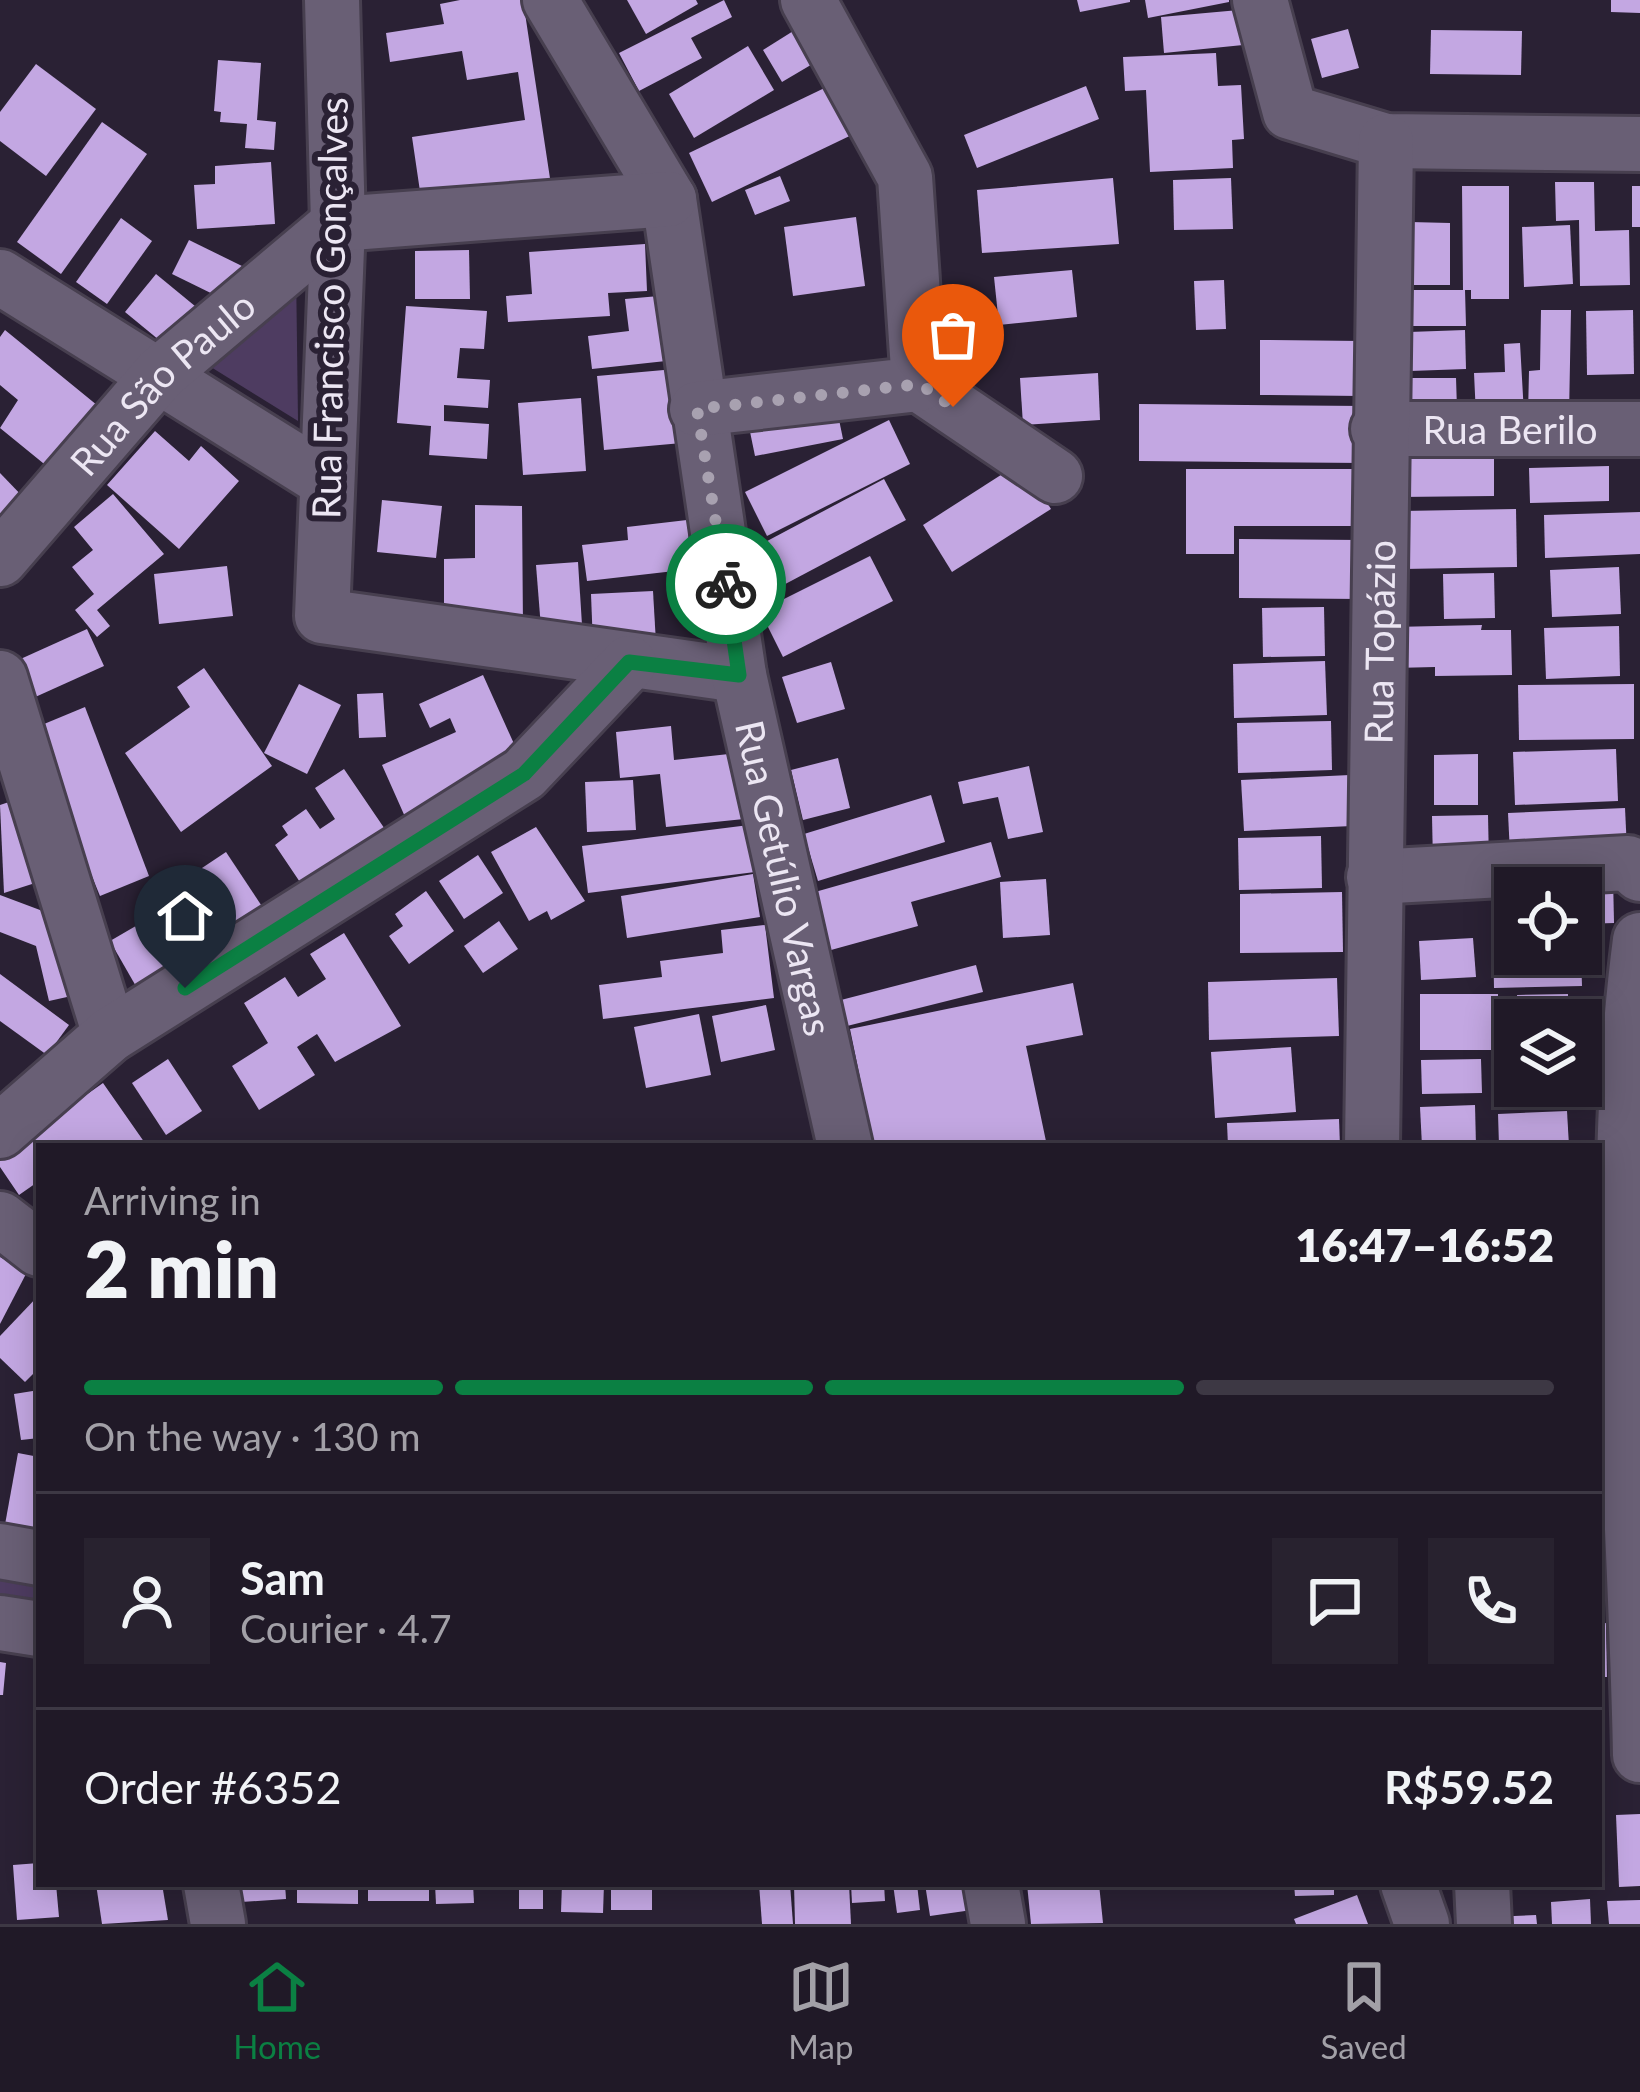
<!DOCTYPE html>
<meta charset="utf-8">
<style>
:root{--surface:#201927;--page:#28222f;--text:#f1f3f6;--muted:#a2a0a7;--line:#3d3844;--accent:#0b8043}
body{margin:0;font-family:Lato,sans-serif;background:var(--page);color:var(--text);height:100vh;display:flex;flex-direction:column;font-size:45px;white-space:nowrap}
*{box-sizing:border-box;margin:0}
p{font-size:39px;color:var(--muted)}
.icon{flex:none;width:66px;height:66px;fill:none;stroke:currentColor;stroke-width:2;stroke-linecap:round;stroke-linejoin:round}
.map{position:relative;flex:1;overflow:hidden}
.panel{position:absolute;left:36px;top:1143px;width:1566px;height:744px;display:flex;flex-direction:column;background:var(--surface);border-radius:0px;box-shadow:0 6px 30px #0003,0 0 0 3px var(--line)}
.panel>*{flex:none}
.controls{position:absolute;left:1494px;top:867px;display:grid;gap:24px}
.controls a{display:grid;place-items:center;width:108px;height:108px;border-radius:0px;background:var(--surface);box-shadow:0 6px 30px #0003,0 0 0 3px var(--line);font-size:60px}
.pin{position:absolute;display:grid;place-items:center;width:102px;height:102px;color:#fff;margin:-123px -51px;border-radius:50% 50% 50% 0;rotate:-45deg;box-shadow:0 0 12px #0007}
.pin .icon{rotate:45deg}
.courier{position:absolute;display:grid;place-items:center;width:120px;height:120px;margin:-60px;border:9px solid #0b8043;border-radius:50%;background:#fff;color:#222;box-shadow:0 3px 15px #0007}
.headline em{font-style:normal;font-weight:800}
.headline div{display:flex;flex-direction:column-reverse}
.headline{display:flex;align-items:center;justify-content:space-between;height:204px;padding:0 48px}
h1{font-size:78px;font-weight:800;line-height:90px}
.bar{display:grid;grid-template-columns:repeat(4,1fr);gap:18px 12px;align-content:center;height:144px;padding:0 48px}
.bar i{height:15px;border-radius:9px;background:var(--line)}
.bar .current{background:var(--accent)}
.bar p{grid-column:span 4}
.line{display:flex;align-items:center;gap:30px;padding:0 48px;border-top:3px solid var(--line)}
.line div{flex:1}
.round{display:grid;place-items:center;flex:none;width:126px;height:126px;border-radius:0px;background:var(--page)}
.dock{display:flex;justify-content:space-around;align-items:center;height:168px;border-top:3px solid var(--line);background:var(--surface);font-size:33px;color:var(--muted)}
.dock a{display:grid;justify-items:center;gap:6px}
.dock .current{color:var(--accent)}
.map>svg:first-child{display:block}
.green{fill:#4e3c61}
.building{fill:#c3a7e2}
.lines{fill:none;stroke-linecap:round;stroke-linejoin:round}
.minor-casing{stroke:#473f4f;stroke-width:60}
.minor{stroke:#695f75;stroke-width:54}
.done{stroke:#a8a1b0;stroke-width:12;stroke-dasharray:0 21.6}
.route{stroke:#0b8043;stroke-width:15}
.labels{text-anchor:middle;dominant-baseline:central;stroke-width:12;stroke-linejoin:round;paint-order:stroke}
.street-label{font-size:39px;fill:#ece6f3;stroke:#2a2134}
</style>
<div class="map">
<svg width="1640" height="1924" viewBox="0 0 1640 1924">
<rect width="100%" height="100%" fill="#2a2134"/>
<g class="green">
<path d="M296,267L298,421L198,359Z"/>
<path d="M0,1560L39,1567V1618L0,1612Z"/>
</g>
<g class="building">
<path d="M460,0H523L551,185L422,205L412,137L525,120L518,72L467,80L462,51L390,62L386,33L444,24L440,4Z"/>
<path d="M627,0H696L698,4L646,34Z"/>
<path d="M724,0L732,17L691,38L702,58L639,91L619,53Z"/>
<path d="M1077,0H1130V2L1080,12Z"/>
<path d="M1145,0H1229V2L1148,18Z"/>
<path d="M1611,0H1640V13L1611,12Z"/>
<path d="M1239,10L1243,45L1164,53L1161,17Z"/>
<path d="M806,23L826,56L782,82L763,50Z"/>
<path d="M1348,29L1359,68L1322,78L1311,39Z"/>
<path d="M1431,30L1522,31L1521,75L1430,74Z"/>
<path d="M748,46L774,90L694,138L669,94Z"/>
<path d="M1216,53L1218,86L1241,85L1244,139L1232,140L1233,168L1150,172L1146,90L1125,91L1123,57Z"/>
<path d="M218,60L261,63L257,120L276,122L274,150L245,148L247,124L220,122L221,112L214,111Z"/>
<path d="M36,64L96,109L46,176L0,141V112Z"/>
<path d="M837,82L860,131L712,202L689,153Z"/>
<path d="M1086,86L1099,119L977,168L964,135Z"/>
<path d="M102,122L147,154L61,274L17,242Z"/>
<path d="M271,162L275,224L197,229L194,185L215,184V166Z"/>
<path d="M780,176L790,201L755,215L745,190Z"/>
<path d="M1113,178L1119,244L982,253L977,190Z"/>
<path d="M1231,178L1233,229L1174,230L1173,180Z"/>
<path d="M1555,182H1594L1595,231L1629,230L1630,285L1580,286L1579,220L1556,221Z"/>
<path d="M1462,186H1509V299H1471V290H1465L1466,326H1410V290H1463Z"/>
<rect x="1632" y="186" width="8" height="41"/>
<path d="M856,217L865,286L793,296L784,227Z"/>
<path d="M121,218L152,241L107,304L76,282Z"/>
<path d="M1410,222L1450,223V285H1410Z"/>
<path d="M1570,225L1573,284L1524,287L1522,227Z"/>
<path d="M189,240L242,266L225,300L172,274Z"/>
<path d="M645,244L647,291L608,293L610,316L508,322L506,296L532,294L529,252Z"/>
<path d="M469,250L470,299H415V251Z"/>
<path d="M1072,270L1077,317L999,325L994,277Z"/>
<path d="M156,274L201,311L170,349L125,312Z"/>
<path d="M1224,280L1226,329L1196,330L1194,281Z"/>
<path d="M659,296L666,361L592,369L588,336L629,331L625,299Z"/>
<path d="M406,306L487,311L484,349L460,348L457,378L490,380L488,408L444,405V421L489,424L487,459L429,455L431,426L397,423Z"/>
<path d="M1541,310H1571L1569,415H1528L1529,371L1540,370Z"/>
<path d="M1633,310L1634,374L1587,375L1586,311Z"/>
<path d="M5,330L103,410L54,472L0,428L18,400L0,385V337Z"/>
<path d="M1465,330L1466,369L1410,371L1409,332Z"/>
<path d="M1260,340L1362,341L1361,396L1260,395Z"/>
<path d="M1520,343L1524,414L1476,416L1474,373L1505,372L1504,344Z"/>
<path d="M675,369L682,443L604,450L597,376Z"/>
<path d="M1098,373L1100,420L1023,425L1020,378Z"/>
<path d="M1407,378H1456L1457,410L1408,411Z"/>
<path d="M581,398L586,471L523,475L518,403Z"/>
<path d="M1139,404L1366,406L1365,463L1139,461Z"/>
<path d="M836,405L843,439L755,456L748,422Z"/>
<path d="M889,420L910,464L767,536L745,492Z"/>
<path d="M155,431L189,461L201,446L239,481L179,549L107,485Z"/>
<path d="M1399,454H1494V496L1399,497Z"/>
<path d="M1021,462L1051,509L952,572L923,525Z"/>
<path d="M1609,466V501L1530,503L1529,468Z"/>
<path d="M1186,469H1365V526H1234V554H1186Z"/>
<path d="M0,473L27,501L0,527Z"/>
<path d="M884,479L906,520L774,590L752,549Z"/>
<path d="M113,494L164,554L97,610L110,626L97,637L75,610L94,594L72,567L93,550L74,527Z"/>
<path d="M382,500L442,506L436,558L377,552Z"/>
<path d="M475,505L522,506L523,628H444V559L475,558Z"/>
<path d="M1516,509L1517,567L1403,569L1402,511Z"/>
<path d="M1640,512V554L1545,558L1544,515Z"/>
<path d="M687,520L692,569L587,581L582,545L628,540L627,527Z"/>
<path d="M1239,539L1361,540V599L1239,598Z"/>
<path d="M870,556L893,601L783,657L760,611Z"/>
<path d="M578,562L582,625L541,628L536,565Z"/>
<path d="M227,566L233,616L159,624L154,574Z"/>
<path d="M1619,567L1621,614L1552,617L1550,570Z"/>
<path d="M1494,573L1495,618L1444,619L1443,574Z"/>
<path d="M653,591L656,643L593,646L591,594Z"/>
<path d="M1324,607L1325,656L1263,657L1262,608Z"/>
<path d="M1482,625L1481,630H1511L1512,675L1435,676V667L1394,668L1393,627Z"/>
<path d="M1619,626L1620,676L1546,679L1544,628Z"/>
<path d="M87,629L104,666L22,703L5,666Z"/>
<path d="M1325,661L1327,715L1234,718L1233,664Z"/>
<path d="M831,662L845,709L797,723L782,677Z"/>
<path d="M204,668L272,766L181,832L125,753L190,707L177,687Z"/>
<path d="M483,675L524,766L406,819L382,765L456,732L450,718L430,728L419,704Z"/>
<path d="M299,684L341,705L307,774L264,753Z"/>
<path d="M1634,684V739L1519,740L1518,685Z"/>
<path d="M383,693L386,737L359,738L357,694Z"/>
<path d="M85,707L149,876L100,896L32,729Z"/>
<path d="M1331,721L1332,770L1238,773L1237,723Z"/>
<path d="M671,726L674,760L738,753L744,819L666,827L660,774L620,778L616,732Z"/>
<path d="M1616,749L1618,801L1515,805L1513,752Z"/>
<path d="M1478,754V805H1434V755Z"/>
<path d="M838,758L850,808L803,820L791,770Z"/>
<path d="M1029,766L1043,832L1008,839L998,797L963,804L958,782Z"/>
<path d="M344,769L393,841L310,897L275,845L288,835L282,826L306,809L320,829L335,819L315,788Z"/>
<path d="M1350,775L1352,826L1244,831L1241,780Z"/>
<path d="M633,780L636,830L587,832L585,782Z"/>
<path d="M30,795L57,876L4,893L0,805Z"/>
<path d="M931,795L945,842L818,881L804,834Z"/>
<path d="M1625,808L1627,850L1510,854L1508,813Z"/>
<path d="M1488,815L1489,863H1433L1432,816Z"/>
<path d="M757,824L763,871L588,893L582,846Z"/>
<path d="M536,827L585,901L551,920L547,911L529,921L491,852Z"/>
<path d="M1321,836L1322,888L1239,890L1238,838Z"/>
<path d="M991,842L1001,877L911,902L918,926L831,950L815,892Z"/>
<path d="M226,852L269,917L221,949L178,884Z"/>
<path d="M478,855L503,893L464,919L439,881Z"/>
<path d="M753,874L760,917L627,938L621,896Z"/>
<path d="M1613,877L1614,923L1581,924V888Z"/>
<path d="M1046,879L1050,935L1003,938L1000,882Z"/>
<path d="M426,891L454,931L409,964L389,936L403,926L395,914Z"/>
<path d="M1342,892L1343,952L1240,953V894Z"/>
<path d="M0,895L64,919L77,1003L67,997L49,1001L36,946L0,932Z"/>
<path d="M153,916L184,970L141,995L110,941Z"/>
<path d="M499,921L518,949L483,973L464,946Z"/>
<path d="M765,925L774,998L603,1019L599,985L662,977L660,961L723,953L721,930Z"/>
<path d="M344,933L401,1026L335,1062L317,1034L297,1047L315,1075L259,1110L232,1066L268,1043L244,1003L285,977L298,997L326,979L310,954Z"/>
<path d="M1515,934V954H1581L1582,986L1494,988L1493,935Z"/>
<path d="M1473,938L1476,977L1421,980L1419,941Z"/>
<path d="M976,965L983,992L847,1026L841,1000Z"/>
<path d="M0,974L69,1025L47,1055L0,1021Z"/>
<path d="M1337,978L1339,1036L1209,1040L1208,982Z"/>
<path d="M1073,983L1083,1035L1026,1046L1047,1146H874L850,1029Z"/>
<rect x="1420" y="994" width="78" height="56"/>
<path d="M1568,994V1020H1518L1517,995Z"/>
<path d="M766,1005L775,1050L721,1062L712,1016Z"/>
<path d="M699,1014L711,1075L646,1088L634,1027Z"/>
<path d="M1291,1047L1296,1112L1215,1118L1211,1052Z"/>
<path d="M168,1059L202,1111L166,1135L132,1083Z"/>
<path d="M1481,1059L1482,1093L1422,1094L1421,1060Z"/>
<path d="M1500,1061H1515V1086H1566V1098L1501,1099Z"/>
<path d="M103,1083L147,1146H39V1181L19,1195L0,1167V1156Z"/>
<path d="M1475,1105L1476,1146H1422L1420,1107Z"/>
<path d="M1567,1111L1569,1146H1499L1498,1114Z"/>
<path d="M1339,1119L1340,1146H1228L1227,1123Z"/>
<path d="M0,1257L27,1272L0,1324Z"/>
<path d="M39,1295V1368L25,1382L0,1358V1336Z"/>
<path d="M39,1390V1438L21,1440L14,1394Z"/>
<path d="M18,1453L39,1457L33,1535L4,1530Z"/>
<path d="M1605,1526L1606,1556H1599V1527Z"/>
<path d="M1606,1623L1607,1677H1599V1624Z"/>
<path d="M0,1662L6,1663L3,1695H0Z"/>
<path d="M1640,1814V1886L1619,1887L1616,1815Z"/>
<path d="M39,1863V1884H56L59,1917L17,1920L13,1865Z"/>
<path d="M96,1884H162L168,1920L102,1924Z"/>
<path d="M225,1884H285L286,1899L226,1903Z"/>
<path d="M297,1884H358V1904L297,1903Z"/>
<rect x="368" y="1884" width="61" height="17"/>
<path d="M435,1884H473L474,1903L436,1904Z"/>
<rect x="519" y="1884" width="24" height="25"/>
<path d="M562,1884H604L603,1913L561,1912Z"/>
<rect x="611" y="1884" width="41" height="26"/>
<path d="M759,1884H790L793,1924H762Z"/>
<path d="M794,1884H849L851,1924H795Z"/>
<path d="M851,1884H884L885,1901L852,1903Z"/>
<path d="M893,1884H917L920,1910L897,1913Z"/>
<path d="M925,1884H969L972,1910L930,1916Z"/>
<path d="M1027,1884H1099L1103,1923L1031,1924Z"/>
<path d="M1294,1884H1334V1895L1295,1896Z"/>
<path d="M1357,1895L1368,1924H1296L1294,1919Z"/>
<path d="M1590,1899L1591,1924H1552L1551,1902Z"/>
<path d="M1640,1900V1924H1609L1607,1901Z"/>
<path d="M1536,1915L1537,1924H1491V1917Z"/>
</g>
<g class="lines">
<g class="minor-casing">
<g id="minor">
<path d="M332,0L338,224L322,616L739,675"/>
<path id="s1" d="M550,0L669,199L739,675L845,1146"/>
<path d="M1260,0L1290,112L1386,141L1640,144"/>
<path d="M0,277L327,481"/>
<path d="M919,384L1055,476"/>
<path d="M697,409L919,384L905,177L808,0"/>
<path id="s2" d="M1378,429H1640"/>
<path id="s3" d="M0,559L161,373L338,224L669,199"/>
<path d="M0,678L110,1035"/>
<path d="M1374,877L1628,863L1640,874"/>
<path d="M0,1131L110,1035L524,774L629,663"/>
<path id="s4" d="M1372,1146L1386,141"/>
<path d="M0,1219L39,1249"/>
<path d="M0,1551L39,1558"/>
<path d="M0,1623L39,1629"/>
<path d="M1640,1755C1635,1484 1605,1209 1640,940"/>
<path d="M211,1884L218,1924"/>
<path d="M991,1884L998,1924"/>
<path d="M1408,1884L1422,1924"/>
<path d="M1482,1884L1484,1924"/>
</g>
</g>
<use href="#minor" class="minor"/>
</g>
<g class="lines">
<path class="done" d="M726,584L697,409L920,384L953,407"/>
<path class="route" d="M185,988L524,774L629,662L739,675L726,584"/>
</g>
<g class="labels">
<g class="street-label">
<text transform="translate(329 308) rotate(-89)">Rua Francisco Gonçalves</text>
<text stroke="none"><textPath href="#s3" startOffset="240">Rua São Paulo</textPath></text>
<text stroke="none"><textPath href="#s2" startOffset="132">Rua Berilo</textPath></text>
<text stroke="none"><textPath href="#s4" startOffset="504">Rua Topázio</textPath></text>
<text stroke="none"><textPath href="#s1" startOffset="921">Rua Getúlio Vargas</textPath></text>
</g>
</g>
</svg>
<div class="controls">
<a><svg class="icon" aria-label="locate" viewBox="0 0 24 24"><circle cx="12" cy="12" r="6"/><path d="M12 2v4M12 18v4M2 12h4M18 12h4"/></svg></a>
<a><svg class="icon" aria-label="layers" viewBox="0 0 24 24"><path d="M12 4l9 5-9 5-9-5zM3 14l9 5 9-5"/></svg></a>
</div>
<div class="pin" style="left:953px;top:407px;background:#ea580c"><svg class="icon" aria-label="bag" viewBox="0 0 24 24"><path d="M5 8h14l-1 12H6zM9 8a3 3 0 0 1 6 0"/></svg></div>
<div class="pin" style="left:185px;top:988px;background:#1f2937"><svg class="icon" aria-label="home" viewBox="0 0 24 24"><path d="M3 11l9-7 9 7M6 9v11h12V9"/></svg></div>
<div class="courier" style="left:726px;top:584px"><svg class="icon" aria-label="bike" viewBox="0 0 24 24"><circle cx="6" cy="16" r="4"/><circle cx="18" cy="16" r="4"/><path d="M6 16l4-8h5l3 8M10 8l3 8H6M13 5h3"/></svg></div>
<section class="panel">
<div class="headline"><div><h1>2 min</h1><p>Arriving in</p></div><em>16:47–16:52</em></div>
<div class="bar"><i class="current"></i><i class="current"></i><i class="current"></i><i></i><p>On the way · 130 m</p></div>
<div class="line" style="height:216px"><a class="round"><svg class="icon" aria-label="person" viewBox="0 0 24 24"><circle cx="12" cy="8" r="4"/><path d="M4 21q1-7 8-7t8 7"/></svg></a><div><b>Sam</b><p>Courier · 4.7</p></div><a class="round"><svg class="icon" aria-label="chat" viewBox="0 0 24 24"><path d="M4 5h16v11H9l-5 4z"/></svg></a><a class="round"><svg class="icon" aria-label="phone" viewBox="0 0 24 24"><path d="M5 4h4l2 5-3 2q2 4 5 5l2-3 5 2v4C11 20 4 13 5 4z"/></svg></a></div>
<div class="line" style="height:156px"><div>Order #6352</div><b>R$59.52</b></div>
</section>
</div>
<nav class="dock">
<a class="current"><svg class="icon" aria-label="home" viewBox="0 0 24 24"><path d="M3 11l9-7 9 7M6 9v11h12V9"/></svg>Home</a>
<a><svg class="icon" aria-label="map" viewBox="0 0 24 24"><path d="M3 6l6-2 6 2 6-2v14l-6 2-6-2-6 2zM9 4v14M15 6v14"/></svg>Map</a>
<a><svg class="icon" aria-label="saved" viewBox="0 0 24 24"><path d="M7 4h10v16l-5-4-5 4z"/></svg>Saved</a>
</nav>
